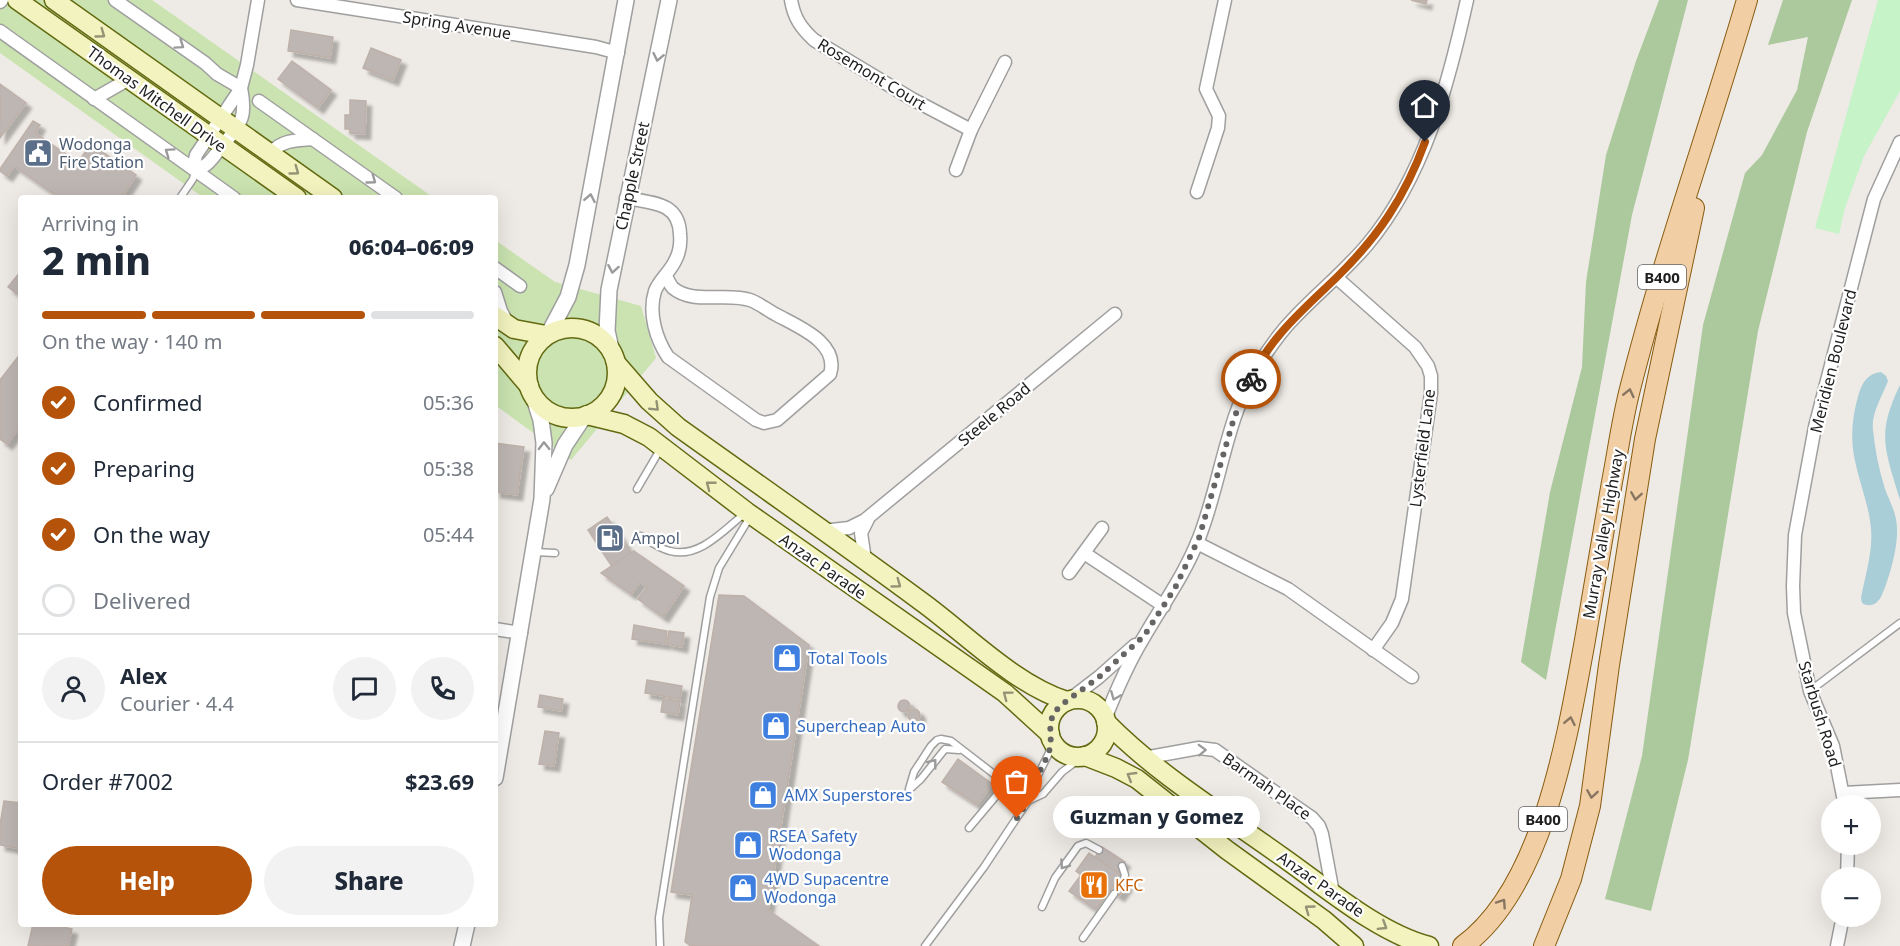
<!DOCTYPE html>
<meta charset="utf-8">
<style>
:root{--surface:#fff;--page:#f2f2f3;--text:#1f2937;--muted:#747a83;--line:#e0e1e3;--accent:#b45309}
body{margin:0;font-family:"Noto Sans",sans-serif;background:var(--page);color:var(--text);height:100vh;display:flex;flex-direction:column;font-size:22px;white-space:nowrap}
*{box-sizing:border-box;margin:0}
p{font-size:20px;color:var(--muted)}
.icon{flex:none;width:33px;height:33px;fill:none;stroke:currentColor;stroke-width:2;stroke-linecap:round;stroke-linejoin:round}
.map{position:relative;flex:1;overflow:hidden}
.side{position:absolute;left:18px;top:195px;width:480px;height:732px;display:flex;flex-direction:column;background:var(--surface);border-radius:6px;box-shadow:0 6px 24px #0002}
.side>*{flex:none}
.controls{position:absolute;left:1821px;top:795px;display:grid;gap:12px}
.controls a{display:grid;place-items:center;width:60px;height:60px;border-radius:50%;background:var(--surface);box-shadow:0 6px 24px #0002;font-size:30px}
.pin{position:absolute;display:grid;place-items:center;width:51px;height:51px;color:#fff;margin:-62px -26px;border-radius:50% 50% 50% 0;rotate:-45deg;box-shadow:0 0 6px #0007}
.pin .icon{rotate:45deg}
.courier{position:absolute;display:grid;place-items:center;width:60px;height:60px;margin:-30px;border:4px solid #b45309;border-radius:50%;background:#fff;color:#222;box-shadow:0 2px 8px #0007}
.bubble{position:absolute;height:42px;border-radius:21px;background:var(--surface);box-shadow:0 6px 24px #0002;font-size:20px;font-weight:800;line-height:42px;text-align:center}
.headline em{font-style:normal;font-weight:800}
.headline div{display:flex;flex-direction:column-reverse}
.headline{display:flex;align-items:center;justify-content:space-between;height:102px;padding:0 24px}
h1{font-size:39px;font-weight:800;line-height:45px}
.bar{display:grid;grid-template-columns:repeat(4,1fr);gap:9px 6px;align-content:center;height:72px;padding:0 24px}
.bar i{height:8px;border-radius:4px;background:var(--line)}
.bar .on{background:var(--accent)}
.bar p{grid-column:span 4}
.line{display:flex;align-items:center;gap:15px;padding:0 24px;border-top:2px solid var(--line)}
.line div{flex:1}
.round{display:grid;place-items:center;flex:none;width:63px;height:63px;border-radius:32px;background:var(--page)}
ol{padding:0 24px;list-style:none}
li{display:flex;align-items:center;gap:18px;height:66px}
li p{margin-inline-start:auto}
li .icon{padding:6px;border-radius:50%;background:var(--accent);color:#fff;stroke-width:4}
li:last-child{color:var(--muted)}
li i{width:33px;height:33px;border:3px solid var(--line);border-radius:50%}
.action{display:flex;gap:12px;margin-top:auto;padding:12px 24px}
.action a{flex:1;height:69px;border-radius:36px;background:var(--accent);color:#fff;font-size:24px;font-weight:800;line-height:69px;text-align:center}
.action a+a{background:var(--page);color:var(--text)}
.map>svg:first-child{display:block}
.grass{fill:#cae3b0}
.forest{fill:#acc99e}
.park{fill:#c6f3c8}
.water{fill:#a9ced7}
.building{fill:#beb6b2;stroke:#beb1a9;stroke-width:1.5;filter:url(#shadow)}
.lines{fill:none;stroke-linecap:round;stroke-linejoin:round}
.service-casing{stroke:#9f9f9f;stroke-width:9}
.minor-casing{stroke:#9f9f9f;stroke-width:15}
.tertiary-casing{stroke:#9f9f9f;stroke-width:18}
.secondary-casing{stroke:#626910;stroke-width:21}
.primary-casing{stroke:#885c10;stroke-width:22}
.service{stroke:#fff;stroke-width:6}
.minor{stroke:#fff;stroke-width:12}
.tertiary{stroke:#fff;stroke-width:15}
.secondary{stroke:#f2f3be;stroke-width:18}
.primary{stroke:#f2cea5;stroke-width:20}
.oneway{stroke:#939376}
.oneway2{stroke:#9a9a9a}
.oneway3{stroke:#887662}
.done{stroke:#676564;stroke-width:6;stroke-dasharray:0 10.8}
.route{stroke:#b45309;stroke-width:8}
.labels{text-anchor:middle;dominant-baseline:central;stroke-width:4.5;stroke-linejoin:round;paint-order:stroke}
.shield{fill:#fff;stroke:#626262;stroke-width:1.5}
.shield-label{font-size:15px;font-weight:bold;fill:#1e1e1e}
.street-label{font-size:16px;fill:#1e1e1e;stroke:#fff}
.service-label{font-size:16px;fill:#4e5e75;stroke:#fff;text-anchor:start}
.shop-label{font-size:16px;fill:#366cbe;stroke:#fff;text-anchor:start}
.food-label{font-size:16px;fill:#c56008;stroke:#fff;text-anchor:start}
</style>
<div class="map">
<svg width="1900" height="946" viewBox="0 0 1900 946">
<defs>
<filter id="shadow"><feDropShadow dx="5.5" dy="5.5" stdDeviation="1.5" flood-color="#0004"/></filter>
</defs>
<rect width="100%" height="100%" fill="#eeeae5"/>
<g class="grass">
<path d="M0,0H152L434,198H204L0,53Z"/>
<path d="M495,240L555,282L641,306L656,358L571,460L495,405Z"/>
</g>
<g class="forest">
<path d="M1659,0H1688L1632,215L1546,680L1521,662L1550,492L1582,367L1586,282L1606,155L1636,61Z"/>
<path d="M1783,0H1852L1807,132L1758,331L1688,760L1651,911L1605,899L1642,756L1703,325L1745,173L1762,155L1797,90L1808,37L1768,45Z"/>
</g>
<path class="park" d="M1878,0H1900V91L1864,156L1845,208L1839,234L1815,228Z"/>
<g class="water">
<path d="M1881,372L1886,376L1888,381C1882,397 1871,413 1873,430C1875,450 1879,470 1885,489C1890,502 1897,514 1897,529C1898,547 1889,580 1881,597C1877,604 1870,608 1862,603L1861,598C1865,576 1873,552 1871,529C1869,505 1860,485 1855,461C1850,438 1852,416 1859,393C1863,381 1869,373 1881,372Z"/>
<path d="M1900,385V500C1885,449 1876,434 1900,385Z"/>
</g>
<g class="building">
<path d="M1411,0H1427L1426,4Z"/>
<path d="M291,30L333,37L330,58L288,51Z"/>
<path d="M371,48L401,60L393,80L363,68Z"/>
<path d="M292,61L331,90L318,108L278,79Z"/>
<path d="M0,84L26,103L0,138Z"/>
<path d="M350,100L366,101L365,134L350,133V129H345V115H350Z"/>
<path d="M33,121L40,125L35,133L78,162L91,144L136,175L121,198H57L58,197L14,166L7,176L0,171V169Z"/>
<path d="M21,271V297L8,287Z"/>
<path d="M21,353V425L7,444L0,439V380Z"/>
<path d="M495,443L524,447L517,495L495,492Z"/>
<path d="M607,517L633,555L613,568L588,530Z"/>
<path d="M634,551L684,586L663,617L638,599L647,587L640,582L631,594L601,573Z"/>
<path d="M719,595L744,596L809,645L768,910L819,946H691L685,942L692,895L671,892Z"/>
<path d="M634,625L667,631L665,644L632,639Z"/>
<path d="M669,631L684,633L682,647L667,644Z"/>
<path d="M647,680L682,686L680,699L645,693Z"/>
<path d="M540,695L563,699L561,711L538,707Z"/>
<path d="M663,699L680,701L678,715L661,712Z"/>
<circle cx="904" cy="706" r="6"/>
<circle cx="914" cy="715" r="6"/>
<path d="M545,731L559,733L554,766L539,764Z"/>
<path d="M958,759L992,784L977,805L942,782Z"/>
<path d="M4,801L21,803V849L0,845V825Z"/>
<path d="M1102,847L1125,862L1117,873L1095,857Z"/>
<path d="M1089,853L1121,875L1096,910L1069,891L1081,875L1076,871Z"/>
<path d="M1118,879L1127,885L1119,896L1110,890Z"/>
<path d="M33,924H50L72,929L68,946H28Z"/>
</g>
<g class="lines">
<g class="service-casing">
<g id="service">
<path d="M180,198L193,179L195,171"/>
<path d="M637,489L661,448"/>
<path d="M641,536C650,542 660,549 670,551C699,559 724,530 744,514"/>
<path d="M535,552L555,553"/>
<path d="M1811,690L1900,623"/>
<path d="M909,789L914,772L931,746L937,740L941,739L951,741L999,778L1002,782L1001,790L969,828"/>
<path d="M910,789L921,779L945,749L959,750"/>
<path d="M1028,801L1043,794L1062,772L1082,757"/>
<path d="M1122,866L1125,875L1123,882"/>
<path d="M1042,907L1055,878L1078,846L1086,843L1099,850"/>
<path d="M1083,938L1114,894"/>
<path d="M660,946L659,918L710,597L719,568L750,517"/>
<path d="M925,946L984,867L1028,801L1034,783L1049,753L1051,737"/>
</g>
</g>
<g class="minor-casing">
<g id="minor">
<path d="M115,0L205,63L217,74L241,88"/>
<path d="M297,0L596,47L618,53"/>
<path d="M791,0C794,18 801,28 814,40L912,99L971,130"/>
<path d="M0,2L2,0"/>
<path d="M0,31L234,198"/>
<path d="M241,88C248,122 238,125 220,149C212,158 208,167 195,170L194,164L196,155L241,88L247,65L258,0"/>
<path d="M94,99L129,79"/>
<path d="M259,101L396,198"/>
<path d="M271,153C281,140 297,140 313,139"/>
<path d="M956,170L971,130L1005,62"/>
<path d="M1197,192L1218,128L1219,116L1206,89L1225,0"/>
<path d="M626,198C652,203 679,202 680,234C681,244 680,252 675,261C670,272 659,280 655,291C648,313 656,339 668,357L756,420L764,423L777,420L830,374C840,342 796,326 775,314C767,310 759,303 750,300C727,292 693,305 673,288C670,285 668,280 666,276"/>
<path d="M495,268L520,286"/>
<path d="M1337,278L1415,347L1428,366L1431,376V393L1402,599L1392,623L1373,650"/>
<path d="M495,292L501,311L508,324"/>
<path d="M823,531L849,528L865,520L1115,314"/>
<path d="M1197,543L1288,589L1412,677"/>
<path d="M1084,553L1164,606"/>
<path d="M865,560L861,533L868,519"/>
<path d="M1069,573L1102,528"/>
<path d="M495,629L521,633"/>
<path d="M1069,700L1099,677L1135,645"/>
<path d="M1105,719C1116,691 1128,663 1144,637C1163,604 1185,574 1199,538C1221,482 1226,418 1258,366C1269,348 1281,331 1296,316C1319,292 1345,271 1367,245C1424,177 1448,86 1467,0"/>
<path d="M1144,758L1199,748L1215,750L1312,818L1319,826L1322,834L1333,893"/>
<path d="M1843,793L1900,790"/>
<path d="M1845,806L1833,746L1810,691L1794,613L1793,586L1795,535L1815,427L1874,199L1900,142"/>
<path d="M1847,878L1848,844"/>
<path d="M1837,946L1843,916"/>
</g>
</g>
<g class="tertiary-casing">
<g id="tertiary">
<path d="M549,333L568,297L577,265L626,0"/>
<path d="M612,353L607,331L609,290L669,0"/>
<path d="M546,489L565,445L585,415"/>
<path d="M495,778L542,499L544,443L541,420L533,395"/>
<path d="M462,946L467,924"/>
</g>
</g>
<g class="secondary-casing">
<g id="secondary">
<path d="M17,0L297,198"/>
<path d="M54,0L333,198"/>
<path d="M495,316L514,329L546,335"/>
<circle cx="572" cy="373" r="45"/>
<path d="M495,346L529,386"/>
<path d="M616,363L649,401L678,427C759,485 841,542 922,602C966,634 1015,685 1067,701"/>
<path d="M587,415L624,424L649,437L747,512L1005,693L1050,734"/>
<circle cx="1078" cy="728" r="29"/>
<path d="M1106,722C1157,774 1221,813 1281,856C1324,886 1378,933 1429,946"/>
<path d="M1085,756L1116,768L1137,779L1227,850L1324,920L1354,946"/>
</g>
</g>
<g class="primary-casing">
<g id="primary">
<path d="M1463,946C1544,887 1568,733 1585,640C1594,588 1603,535 1612,482C1618,451 1622,420 1630,389C1663,258 1709,130 1747,0"/>
<path d="M1544,946L1571,879L1590,806L1609,665L1645,439L1694,208"/>
</g>
</g>
<use href="#service" class="service"/>
<use href="#minor" class="minor"/>
<use href="#tertiary" class="tertiary"/>
<use href="#secondary" class="secondary"/>
<use href="#primary" class="primary"/>
</g>
<defs><path id="oneway-chevron" d="M-2-3.5L2.5 0L-2 3.5" fill="none" stroke-width="1.6" stroke-linecap="round" stroke-linejoin="round" transform="scale(1.5)"/></defs>
<g class="oneway">
<use href="#oneway-chevron" transform="translate(101 34) rotate(36)"/>
<use href="#oneway-chevron" transform="translate(295 171) rotate(36)"/>
<use href="#oneway-chevron" transform="translate(655 407) rotate(44)"/>
<use href="#oneway-chevron" transform="translate(710 485) rotate(-142)"/>
<use href="#oneway-chevron" transform="translate(897 584) rotate(36)"/>
<use href="#oneway-chevron" transform="translate(1007 695) rotate(-143)"/>
<use href="#oneway-chevron" transform="translate(1131 776) rotate(-149)"/>
<use href="#oneway-chevron" transform="translate(1309 909) rotate(-144)"/>
<use href="#oneway-chevron" transform="translate(1383 926) rotate(32)"/>
</g>
<g class="oneway2">
<use href="#oneway-chevron" transform="translate(180 45) rotate(35)"/>
<use href="#oneway-chevron" transform="translate(658 57) rotate(102)"/>
<use href="#oneway-chevron" transform="translate(169 152) rotate(-145)"/>
<use href="#oneway-chevron" transform="translate(372 180) rotate(36)"/>
<use href="#oneway-chevron" transform="translate(590 198) rotate(-79)"/>
<use href="#oneway-chevron" transform="translate(613 269) rotate(100)"/>
<use href="#oneway-chevron" transform="translate(544 446) rotate(-91)"/>
<use href="#oneway-chevron" transform="translate(1115 696) rotate(112)"/>
<use href="#oneway-chevron" transform="translate(1202 750) rotate(-2)"/>
<use href="#oneway-chevron" transform="translate(933 763) rotate(-52)"/>
<use href="#oneway-chevron" transform="translate(1064 865) rotate(125)"/>
</g>
<g class="oneway3">
<use href="#oneway-chevron" transform="translate(1629 393) rotate(-77)"/>
<use href="#oneway-chevron" transform="translate(1636 496) rotate(99)"/>
<use href="#oneway-chevron" transform="translate(1570 721) rotate(-79)"/>
<use href="#oneway-chevron" transform="translate(1592 794) rotate(99)"/>
<use href="#oneway-chevron" transform="translate(1502 903) rotate(-56)"/>
</g>
<g class="lines">
<path class="done" d="M1017,818L1028,801L1034,783L1049,753L1051,737L1050,725L1053,714L1060,706L1099,677L1144,636L1175,588L1199,538L1234,418L1251,379"/>
<path class="route" d="M1251,379C1270,337 1304,309 1336,278C1378,237 1405,197 1425,142"/>
</g>
<defs>
<g id="civic-square" transform="scale(1.5)"><rect x="-9" y="-9" width="18" height="18" rx="4" fill="#5c6f8a" stroke="#fff"/><path d="M-.6-6.5H3V-4.5H.6V-3L4-1V1h2V6H-6V1h2V-1L-.6-3ZM-1.2 2.5V6h2.4V2.5Z" fill="#fff"/></g>
<g id="fuel-square" transform="scale(1.5)"><rect x="-9" y="-9" width="18" height="18" rx="4" fill="#5c6f8a" stroke="#fff"/><path d="M-5.5-6h7V0h2V4h1.3V-2.5L3-4.5l.8-.8L6-3V5H2.5V1h-1V6h-7ZM-4.2-4.7v3.2H.2V-4.7Z" fill="#fff"/></g>
<g id="shop-square" transform="scale(1.5)"><rect x="-9" y="-9" width="18" height="18" rx="4" fill="#3f7fe0" stroke="#fff"/><path d="M-5-2.5h2.3a2.7 3.5 0 0 1 5.4 0H5L5.5 6h-11ZM-1.5-2.5h3a1.5 2.3 0 0 0-3 0Z" fill="#fff"/></g>
<g id="restaurant-square" transform="scale(1.5)"><rect x="-9" y="-9" width="18" height="18" rx="4" fill="#e8710a" stroke="#fff"/><path d="M-5-6h1v4h1v-4h1v4h1v-4h1v5L-1.5 .5V6h-2V.5L-5-1ZM5-6V6H3V1.5H1.5Q1.5-4 5-6Z" fill="#fff"/></g>
</defs>
<g fill-rule="evenodd">
<use href="#civic-square" x="38" y="153"/>
<use href="#fuel-square" x="610" y="538"/>
<use href="#shop-square" x="787" y="658"/>
<use href="#shop-square" x="776" y="726"/>
<use href="#shop-square" x="763" y="795"/>
<use href="#shop-square" x="748" y="845"/>
<use href="#restaurant-square" x="1094" y="885"/>
<use href="#shop-square" x="743" y="888"/>
</g>
<g class="labels">
<g class="shield">
<rect x="1638" y="265" width="48" height="24" rx="4.5"/>
<rect x="1519" y="807" width="48" height="24" rx="4.5"/>
</g>
<g class="shield-label">
<text x="1662" y="277">B400</text>
<text x="1543" y="819">B400</text>
</g>
<g class="street-label">
<text transform="translate(457 25) rotate(9)">Spring Avenue</text>
<text transform="translate(872 74) rotate(31)">Rosemont Court</text>
<text transform="translate(157 99) rotate(36)">Thomas Mitchell Drive</text>
<text transform="translate(632 176) rotate(-78)">Chapple Street</text>
<text transform="translate(1833 361) rotate(-76)">Meridien Boulevard</text>
<text transform="translate(994 414) rotate(-40)">Steele Road</text>
<text transform="translate(1422 448) rotate(-83)">Lysterfield Lane</text>
<text transform="translate(1603 534) rotate(-80)">Murray Valley Highway</text>
<text transform="translate(823 566) rotate(35)">Anzac Parade</text>
<text transform="translate(1820 714) rotate(73)">Starbush Road</text>
<text transform="translate(1267 786) rotate(35)">Barmah Place</text>
<text transform="translate(1321 884) rotate(35)">Anzac Parade</text>
</g>
<g class="service-label">
<text x="59" y="144">Wodonga<tspan x="59" dy="18">Fire Station</tspan></text>
<text x="631" y="538">Ampol</text>
</g>
<g class="shop-label">
<text x="808" y="658">Total Tools</text>
<text x="797" y="726">Supercheap Auto</text>
<text x="784" y="795">AMX Superstores</text>
<text x="769" y="836">RSEA Safety<tspan x="769" dy="18">Wodonga</tspan></text>
<text x="764" y="879">4WD Supacentre<tspan x="764" dy="18">Wodonga</tspan></text>
</g>
<g class="food-label">
<text x="1115" y="885">KFC</text>
</g>
</g>
</svg>
<div class="controls">
<a>+</a>
<a>−</a>
</div>
<div class="pin" style="left:1017px;top:818px;background:#ea580c"><svg class="icon" aria-label="bag" viewBox="0 0 24 24"><path d="M5 8h14l-1 12H6zM9 8a3 3 0 0 1 6 0"/></svg></div>
<div class="pin" style="left:1425px;top:142px;background:#1f2937"><svg class="icon" aria-label="home" viewBox="0 0 24 24"><path d="M3 11l9-7 9 7M6 9v11h12V9"/></svg></div>
<div class="courier" style="left:1251px;top:379px"><svg class="icon" aria-label="bike" viewBox="0 0 24 24"><circle cx="6" cy="16" r="4"/><circle cx="18" cy="16" r="4"/><path d="M6 16l4-8h5l3 8M10 8l3 8H6M13 5h3"/></svg></div>
<div class="bubble" style="left:1053px;top:796px;width:207px">Guzman y Gomez</div>
<section class="side">
<div class="headline"><div><h1>2 min</h1><p>Arriving in</p></div><em>06:04–06:09</em></div>
<div class="bar"><i class="on"></i><i class="on"></i><i class="on"></i><i></i><p>On the way · 140 m</p></div>
<ol>
<li><svg class="icon" aria-label="check" viewBox="0 0 24 24"><path d="M5 12l5 5 9-10"/></svg>Confirmed<p>05:36</p></li>
<li><svg class="icon" aria-label="check" viewBox="0 0 24 24"><path d="M5 12l5 5 9-10"/></svg>Preparing<p>05:38</p></li>
<li><svg class="icon" aria-label="check" viewBox="0 0 24 24"><path d="M5 12l5 5 9-10"/></svg>On the way<p>05:44</p></li>
<li><i></i>Delivered</li>
</ol>
<div class="line" style="height:108px"><a class="round"><svg class="icon" aria-label="person" viewBox="0 0 24 24"><circle cx="12" cy="8" r="4"/><path d="M4 21q1-7 8-7t8 7"/></svg></a><div><b>Alex</b><p>Courier · 4.4</p></div><a class="round"><svg class="icon" aria-label="chat" viewBox="0 0 24 24"><path d="M4 5h16v11H9l-5 4z"/></svg></a><a class="round"><svg class="icon" aria-label="phone" viewBox="0 0 24 24"><path d="M5 4h4l2 5-3 2q2 4 5 5l2-3 5 2v4C11 20 4 13 5 4z"/></svg></a></div>
<div class="line" style="height:78px"><div>Order #7002</div><b>$23.69</b></div>
<div class="action"><a>Help</a><a>Share</a></div>
</section>
</div>
